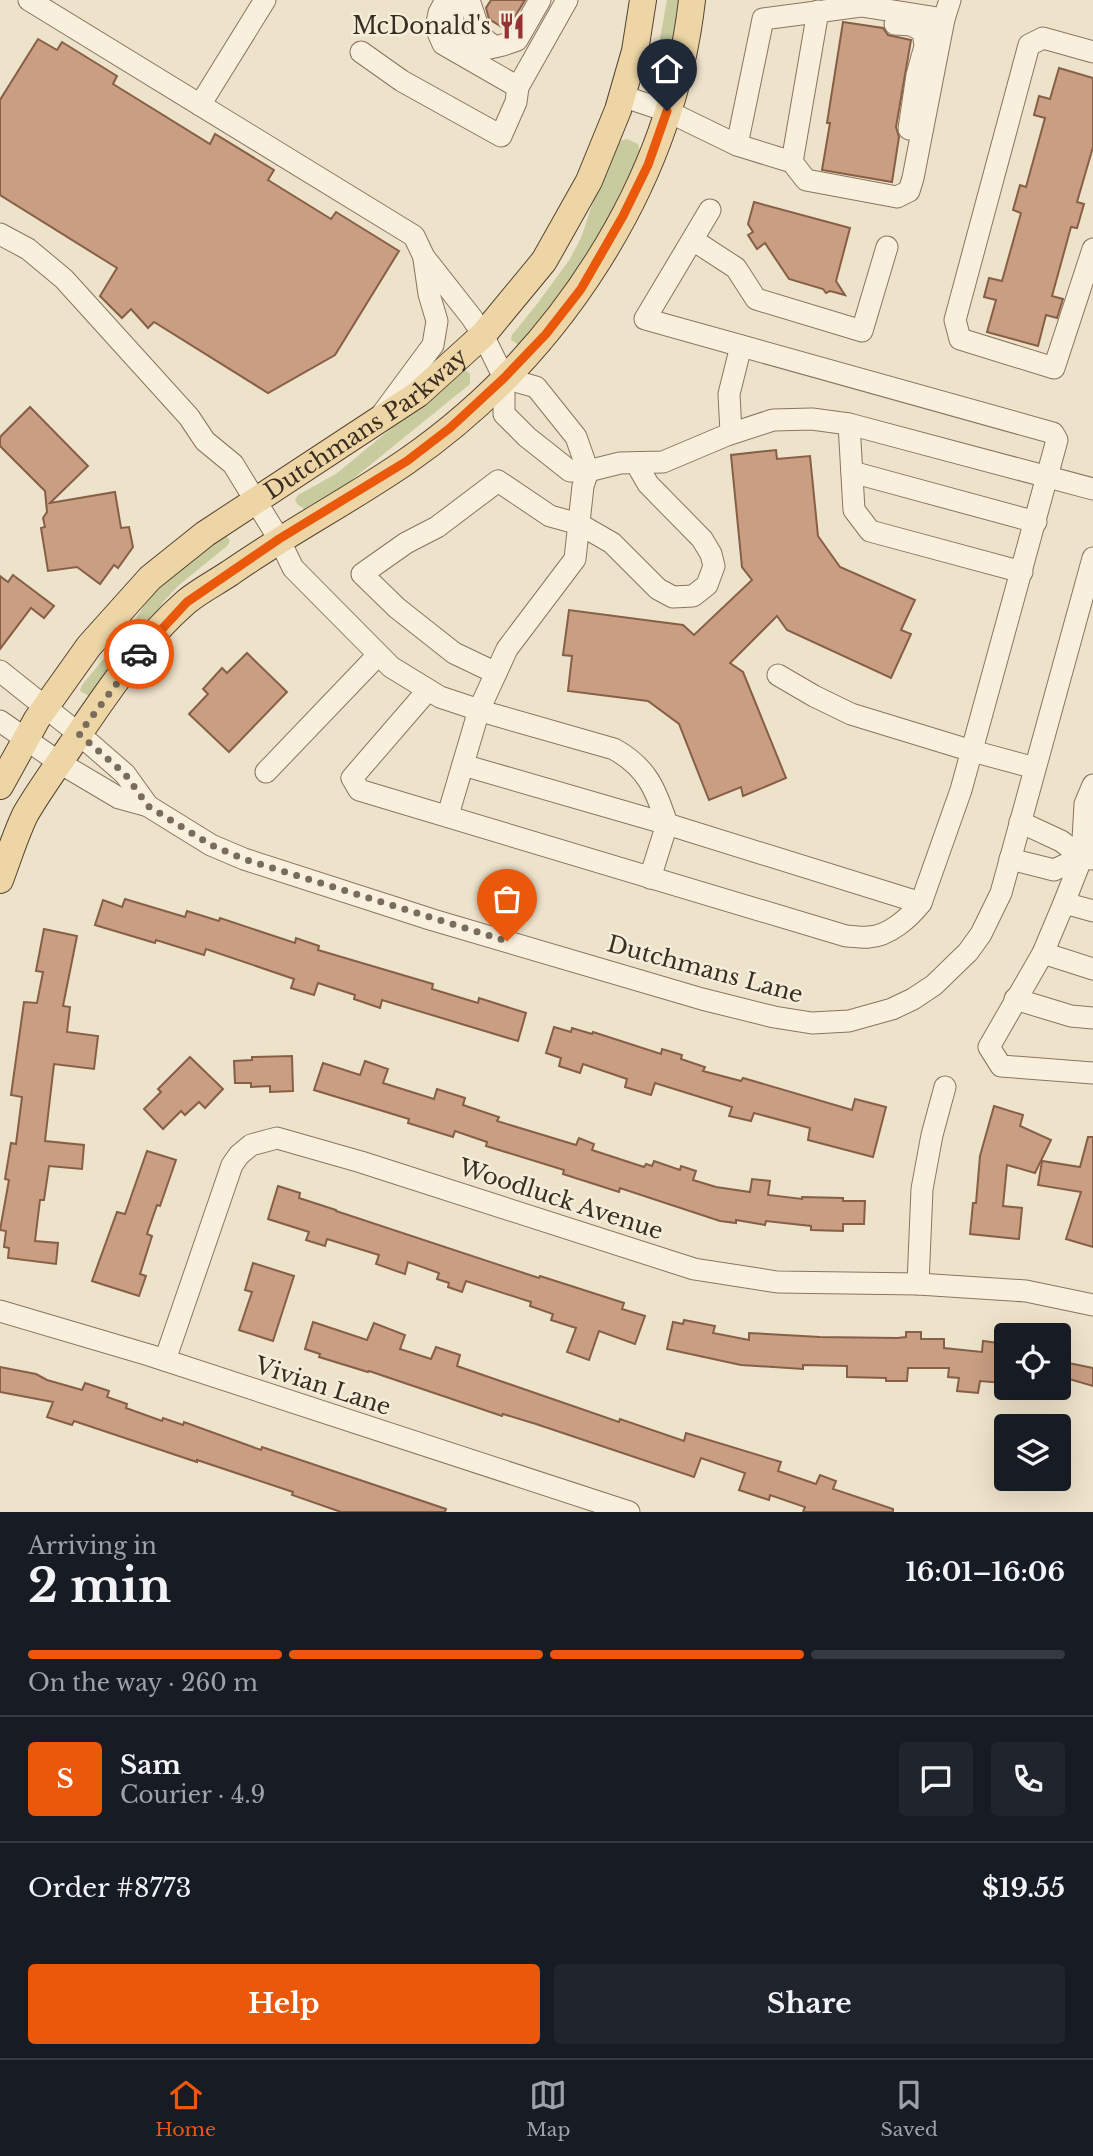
<!DOCTYPE html>
<meta charset="utf-8">
<style>
:root{--surface:#171b24;--page:#20242c;--text:#f1f3f6;--muted:#9ea1a6;--line:#363941;--accent:#ea580c}
body{margin:0;font-family:"Libre Baskerville",serif;background:var(--page);color:var(--text);height:100vh;display:flex;flex-direction:column;font-size:26px;white-space:nowrap}
*{box-sizing:border-box;margin:0}
p{font-size:23px;color:var(--muted)}
.icon{flex:none;width:38px;height:38px;fill:none;stroke:currentColor;stroke-width:2;stroke-linecap:round;stroke-linejoin:round}
.map{position:relative;height:1512px;overflow:hidden}
.drawer{display:flex;flex-direction:column;background:var(--surface);flex:1}
.drawer>*{flex:none}
.buttons{position:absolute;left:994px;top:1323px;display:grid;gap:14px}
.buttons a{display:grid;place-items:center;width:77px;height:77px;border-radius:7px;background:var(--surface);box-shadow:0 7px 28px #0002;font-size:35px}
.pin{position:absolute;display:grid;place-items:center;width:60px;height:60px;color:#fff;margin:-72px -30px;border-radius:50% 50% 50% 0;rotate:-45deg;box-shadow:0 0 7px #0007}
.pin .icon{rotate:45deg}
.courier{position:absolute;display:grid;place-items:center;width:70px;height:70px;margin:-35px;border:5px solid #ea580c;border-radius:50%;background:#fff;color:#222;box-shadow:0 2px 9px #0007}
.summary em{font-style:normal;font-weight:700}
.summary div{display:flex;flex-direction:column-reverse}
.summary{display:flex;align-items:center;justify-content:space-between;height:119px;padding:0 28px}
h1{font-size:46px;font-weight:700;line-height:52px}
.bar{display:grid;grid-template-columns:repeat(4,1fr);gap:10px 7px;align-content:center;height:84px;padding:0 28px}
.bar i{height:9px;border-radius:5px;background:var(--line)}
.bar .active{background:var(--accent)}
.bar p{grid-column:span 4}
.line{display:flex;align-items:center;gap:18px;padding:0 28px;border-top:2px solid var(--line)}
.line div{flex:1}
.round{display:grid;place-items:center;flex:none;width:74px;height:74px;border-radius:7px;background:var(--page)}
.action{display:flex;gap:14px;margin-top:auto;padding:14px 28px}
.action a{flex:1;height:80px;border-radius:7px;background:var(--accent);color:#fff;font-size:28px;font-weight:700;line-height:80px;text-align:center}
.action a+a{background:var(--page);color:var(--text)}
.tabs{display:flex;justify-content:space-around;align-items:center;height:98px;border-top:2px solid var(--line);background:var(--surface);font-size:19px;color:var(--muted)}
.tabs a{display:grid;justify-items:center;gap:4px}
.tabs .active{color:var(--accent)}
.map>svg:first-child{display:block}
.green{fill:#c7cb9e}
.building{fill:#c99e82;stroke:#875f46;stroke-width:2}
.lines{fill:none;stroke-linecap:round;stroke-linejoin:round}
.minor-casing{stroke:#89755f;stroke-width:23}
.major-casing{stroke:#574333;stroke-width:28}
.minor{stroke:#f8efdd;stroke-width:21}
.major{stroke:#edd5a5;stroke-width:26}
.done{stroke:#796c5d;stroke-width:7;stroke-dasharray:0 12.6}
.route{stroke:#ea580c;stroke-width:9}
.labels{text-anchor:middle;dominant-baseline:central;stroke-width:5;stroke-linejoin:round;paint-order:stroke}
.poi-label{font-size:23px;fill:#3a2d22;stroke:#f5ecd9;text-anchor:end}
.street-label{font-size:23px;fill:#3a2d22;stroke:#f5ecd9}
</style>
<div class="map">
<svg width="1093" height="1512" viewBox="0 0 1093 1512">
<rect width="100%" height="100%" fill="#ede2ca"/>
<g class="green">
<path d="M667,0H680L669,66L661,71L655,65L656,61Z"/>
<path d="M627,139L638,144L640,152L600,234L569,286L519,345L511,340L512,335L537,304L570,259L581,238L598,187L616,146L620,141Z"/>
<path d="M461,371H467L470,374V384L343,487L304,509L297,504L295,500L298,495L336,474Z"/>
<path d="M225,534L230,541L227,546L179,585L163,602L149,626L89,696L80,691L82,685L130,627L156,588Z"/>
</g>
<g class="building">
<path d="M491,0H525L507,30L489,19L486,8Z"/>
<path d="M843,22L883,28L888,35L911,40L896,127L899,137L892,182L822,170L830,123H827Z"/>
<path d="M38,39L57,50L62,42L117,76L113,84L210,144L215,134L274,170L268,180L331,219L336,212L399,251L335,355L268,393L154,322L148,328L131,309L122,318L100,296L117,268L0,195V100Z"/>
<path d="M1059,68L1093,78V147L1077,202L1084,204L1077,228L1071,227L1052,296L1063,299L1057,318L1046,315L1038,346L987,332L996,300L984,297L989,278L1002,281L1021,213L1013,210L1020,185L1026,187L1045,118L1034,115L1039,96L1050,99Z"/>
<path d="M754,202L850,228L836,281L845,295L830,291L826,293L823,289L789,279L765,243L757,249L748,235L753,232L748,224Z"/>
<path d="M30,407L88,466L50,503L115,492L121,528L129,527L133,547L118,568L114,565L100,584L77,567L48,571L41,528L45,527L43,518L47,512L45,491L0,446V437Z"/>
<path d="M776,450L777,459L810,456L818,536L840,567L915,600L901,630L911,634L891,678L787,630L777,616L730,663L743,672L786,778L743,796L741,787L709,800L679,724L648,701L568,691L572,656L563,655L569,610L683,625L694,635L752,580L742,567L731,455Z"/>
<path d="M13,575L54,606L44,618L31,608L0,649V576L8,582Z"/>
<path d="M247,653L287,692L229,752L189,714L208,694L203,689L222,668L227,673Z"/>
<path d="M125,899L185,917L187,911L219,921L220,918L295,943L296,938L319,946L318,950L433,984L432,989L478,1003L479,998L526,1013L518,1041L382,1000L380,1008L354,999L355,995L318,983L314,995L291,988L294,979L206,949L204,955L156,940L155,943L95,925L103,900L122,907Z"/>
<path d="M44,929L77,936L63,1006L70,1007L67,1032L98,1036L94,1069L54,1064L45,1141L84,1145L82,1169L49,1166L44,1200H40L35,1241L58,1243L56,1264L8,1258L9,1248L4,1247L6,1231L0,1230L9,1180L5,1179L11,1143L16,1144L22,1097L11,1095L24,1002L37,1003L43,972L36,971Z"/>
<path d="M554,1027L571,1032L572,1028L592,1034L593,1032L661,1054L662,1049L682,1055L681,1059L705,1067L703,1071L741,1081L743,1078L852,1110L855,1099L886,1107L873,1157L808,1140L810,1128L754,1113L751,1121L729,1116L732,1107L655,1083L651,1095L625,1087L627,1079L583,1064L580,1073L559,1066L561,1058L546,1053Z"/>
<path d="M292,1056L293,1091L270,1092V1086L251,1087V1083H235L234,1061L252,1060V1057Z"/>
<path d="M190,1057L223,1089L205,1108L199,1102L185,1115L181,1111L163,1129L144,1109L161,1092L158,1089Z"/>
<path d="M365,1061L388,1069L383,1083L434,1099L437,1089L465,1098L463,1105L499,1117L497,1121L576,1145L579,1138L594,1144L592,1150L644,1167L646,1164L652,1166L654,1161L680,1170L681,1166L696,1171L693,1180L716,1187L750,1192L752,1179L770,1181L768,1195L802,1199V1197L843,1198V1201H865L864,1224H843V1231L811,1230V1226L766,1221L765,1225L736,1220V1223L720,1221L620,1188L619,1192L563,1174L564,1170L486,1146L487,1142L455,1131L453,1137L408,1123L409,1119L314,1090L323,1063L360,1075Z"/>
<path d="M994,1106L1023,1115L1020,1126L1051,1140L1035,1173L1007,1165L1003,1206L1022,1208L1019,1239L970,1234L973,1203H976L980,1156Z"/>
<path d="M1088,1137H1093V1247L1066,1239L1081,1192L1038,1185L1042,1161L1080,1167Z"/>
<path d="M147,1151L176,1160L160,1206L157,1205L147,1234L152,1236L140,1274L146,1276L139,1296L92,1281L117,1212L125,1214Z"/>
<path d="M278,1186L300,1193L299,1198L336,1210V1211L539,1278L540,1276L624,1303L622,1309L645,1316L635,1344L599,1331L589,1360L567,1352L576,1328L551,1320L553,1314L530,1306L531,1302L466,1281L462,1292L448,1287L449,1283L437,1279L439,1273L408,1262L405,1274L376,1264L379,1255L327,1239L325,1246L306,1240L309,1232L268,1219Z"/>
<path d="M253,1263L294,1276L273,1341L239,1330L252,1292L245,1290Z"/>
<path d="M684,1320L715,1326L713,1333L749,1340V1333L820,1337L897,1338L906,1337V1332H921V1339H944V1348L982,1352L983,1341L1006,1344L1003,1383L980,1381L978,1393L957,1391L959,1378L948,1377L949,1368H908L907,1381H886V1378L847,1377V1366L803,1365V1369L741,1365L667,1349L673,1322L683,1324Z"/>
<path d="M313,1322L367,1340L374,1323L405,1335L400,1349L431,1359L436,1347L460,1355L457,1366L619,1422L620,1419L684,1441L686,1433L781,1462L778,1471L816,1484L820,1475L836,1481L833,1489L893,1509V1512H803L805,1507L770,1495L769,1500L739,1490L745,1473L701,1458L694,1477L536,1424L503,1414L502,1416L369,1371L368,1372L319,1357L320,1354L305,1349Z"/>
<path d="M1059,1361L1093,1368V1386L1059,1376Z"/>
<path d="M0,1367L36,1374L47,1380L82,1390L85,1383L109,1391L107,1397L127,1404L126,1408L162,1421L163,1418L183,1425L184,1422L261,1450L262,1447L446,1509L445,1512H341L292,1495L293,1492L197,1460V1462L74,1421L72,1425L47,1417L53,1402L0,1392Z"/>
</g>
<g class="lines">
<g class="minor-casing">
<g id="minor">
<path d="M29,0L414,236L424,257L472,318L483,335L504,378V414L527,437L570,471H588L620,463L663,462L727,435L773,420L812,419L849,424L1093,489"/>
<path d="M446,0L439,13L436,28L443,44L518,87"/>
<path d="M459,0C447,19 453,45 478,49C488,50 507,44 517,40L540,0"/>
<path d="M469,0L481,36L493,46"/>
<path d="M895,24L911,25L923,31L925,46L917,75L909,129"/>
<path d="M361,52L402,81L501,136L516,102L518,87L567,0"/>
<path d="M1093,52L1043,38L1029,45L955,320L960,339L1054,368L1093,249"/>
<path d="M622,96L667,111L737,145L792,162L806,180L897,197L909,191L913,178L944,19L950,0"/>
<path d="M200,105L265,0"/>
<path d="M737,145L763,19L861,6L944,19"/>
<path d="M792,162L818,11"/>
<path d="M0,234L28,249L64,279L189,417L205,441L233,464L279,539L293,568L391,667L440,697L488,713L614,749C647,767 656,790 667,824L921,903"/>
<path d="M693,240L736,268L756,299L862,331L887,247"/>
<path d="M382,414L433,345L437,321L429,294L424,259"/>
<path d="M849,424L854,510L870,531L1022,572"/>
<path d="M731,433L729,394L741,346"/>
<path d="M852,472L1036,522"/>
<path d="M0,671L79,734L125,774L148,806"/>
<path d="M496,673L454,653L397,608L362,574L406,543L437,527L498,481L550,516L579,524L612,543L658,589L673,597L693,596L707,585L714,566L711,554L702,539L648,484L636,463"/>
<path d="M778,675L814,696L851,714L972,751L1035,768"/>
<path d="M428,690L352,778L359,790L846,936C853,936 862,938 869,937C889,936 909,918 921,903L961,790L1057,440L1053,433L645,319L710,210"/>
<path d="M0,721L60,763L119,798L148,806L211,845L244,859L433,920L702,999L774,1017L812,1023L849,1021L892,1009L913,999L934,985L968,952L981,934L1001,893L1093,558"/>
<path d="M463,765L667,824L650,878"/>
<path d="M266,772L378,655"/>
<path d="M1093,785L1085,804L1082,857L1064,903L1043,953L989,1047L1001,1066L1093,1073"/>
<path d="M448,815L479,710L507,649L575,559L583,486L588,471L576,437L536,387L504,378"/>
<path d="M1020,822L1061,841L1082,857L1091,859"/>
<path d="M1010,859L1054,870L1082,857"/>
<path d="M1064,903L1093,911"/>
<path d="M1043,953L1093,969"/>
<path d="M1015,999L1071,1016L1093,1018"/>
<path d="M918,1284L922,1189L932,1135L945,1087"/>
<path d="M0,1311L149,1355L629,1512"/>
<path d="M165,1360L232,1165L239,1155L251,1145L277,1138L361,1162L694,1269L777,1282L918,1284L1026,1291L1093,1305"/>
</g>
</g>
<g class="major-casing">
<g id="major">
<path id="s1" d="M0,786L37,719L89,646L150,578L205,534L418,394L483,335L544,261L589,181L618,110L635,51L643,0"/>
<path d="M0,880C8,859 15,836 25,815C38,792 55,769 70,747C104,697 140,642 186,602C199,591 215,583 230,573C287,533 349,501 407,461C558,356 671,185 692,0"/>
</g>
</g>
<use href="#minor" class="minor"/>
<use href="#major" class="major"/>
</g>
<g class="lines">
<path class="done" d="M139,654L79,734L125,774L148,806L211,845L244,859L507,941"/>
<path class="route" d="M139,654L187,602L279,539L407,461L450,428L504,378L546,334L581,289L623,216L648,165L667,111"/>
</g>
<defs>
<g id="restaurant-bare" transform="scale(2.1)"><path d="M-5-6h1v4h1v-4h1v4h1v-4h1v5L-1.5 .5V6h-2V.5L-5-1ZM5-6V6H3V1.5H1.5Q1.5-4 5-6Z" fill="#953234" stroke="#f5ecd9" stroke-width="2.5" paint-order="stroke"/></g>
</defs>
<g fill-rule="evenodd">
<use href="#restaurant-bare" x="512" y="26"/>
</g>
<g class="labels">
<g class="poi-label">
<text x="491" y="26">McDonald's</text>
</g>
<g class="street-label">
<text stroke="none"><textPath href="#s1" startOffset="523">Dutchmans Parkway</textPath></text>
<text transform="translate(705 969) rotate(15)">Dutchmans Lane</text>
<text transform="translate(561 1199) rotate(18)">Woodluck Avenue</text>
<text transform="translate(323 1386) rotate(18)">Vivian Lane</text>
</g>
</g>
</svg>
<div class="buttons">
<a><svg class="icon" aria-label="locate" viewBox="0 0 24 24"><circle cx="12" cy="12" r="6"/><path d="M12 2v4M12 18v4M2 12h4M18 12h4"/></svg></a>
<a><svg class="icon" aria-label="layers" viewBox="0 0 24 24"><path d="M12 4l9 5-9 5-9-5zM3 14l9 5 9-5"/></svg></a>
</div>
<div class="pin" style="left:507px;top:941px;background:#ea580c"><svg class="icon" aria-label="bag" viewBox="0 0 24 24"><path d="M5 8h14l-1 12H6zM9 8a3 3 0 0 1 6 0"/></svg></div>
<div class="pin" style="left:667px;top:111px;background:#1f2937"><svg class="icon" aria-label="home" viewBox="0 0 24 24"><path d="M3 11l9-7 9 7M6 9v11h12V9"/></svg></div>
<div class="courier" style="left:139px;top:654px"><svg class="icon" aria-label="car" viewBox="0 0 24 24"><path d="M5 17H2v-5l4-1 3-4h7l3 4 3 1v5h-3M9 17h6M6 11h13"/><circle cx="7" cy="17" r="2"/><circle cx="17" cy="17" r="2"/></svg></div>
</div>
<section class="drawer">
<div class="summary"><div><h1>2 min</h1><p>Arriving in</p></div><em>16:01–16:06</em></div>
<div class="bar"><i class="active"></i><i class="active"></i><i class="active"></i><i></i><p>On the way · 260 m</p></div>
<div class="line" style="height:126px"><b class="round" style="background:var(--accent);color:#fff">S</b><div><b>Sam</b><p>Courier · 4.9</p></div><a class="round"><svg class="icon" aria-label="chat" viewBox="0 0 24 24"><path d="M4 5h16v11H9l-5 4z"/></svg></a><a class="round"><svg class="icon" aria-label="phone" viewBox="0 0 24 24"><path d="M5 4h4l2 5-3 2q2 4 5 5l2-3 5 2v4C11 20 4 13 5 4z"/></svg></a></div>
<div class="line" style="height:91px"><div>Order #8773</div><b>$19.55</b></div>
<div class="action"><a>Help</a><a>Share</a></div>
</section>
<nav class="tabs">
<a class="active"><svg class="icon" aria-label="home" viewBox="0 0 24 24"><path d="M3 11l9-7 9 7M6 9v11h12V9"/></svg>Home</a>
<a><svg class="icon" aria-label="map" viewBox="0 0 24 24"><path d="M3 6l6-2 6 2 6-2v14l-6 2-6-2-6 2zM9 4v14M15 6v14"/></svg>Map</a>
<a><svg class="icon" aria-label="saved" viewBox="0 0 24 24"><path d="M7 4h10v16l-5-4-5 4z"/></svg>Saved</a>
</nav>
